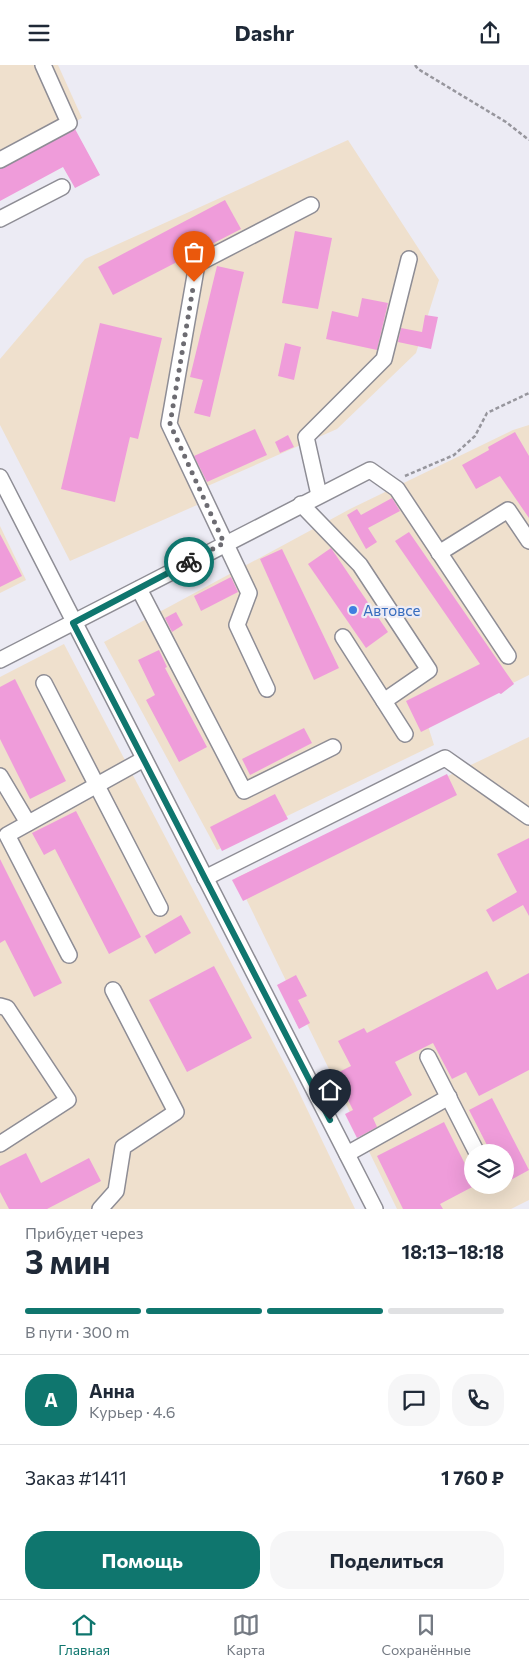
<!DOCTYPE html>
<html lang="ru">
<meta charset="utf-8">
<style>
:root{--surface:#fff;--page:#f6f6f7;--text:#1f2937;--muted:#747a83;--line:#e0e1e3;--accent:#0f766e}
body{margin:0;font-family:Commissioner,sans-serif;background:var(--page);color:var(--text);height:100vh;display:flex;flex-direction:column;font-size:19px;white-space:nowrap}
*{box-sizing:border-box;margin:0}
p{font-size:16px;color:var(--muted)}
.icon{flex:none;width:28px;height:28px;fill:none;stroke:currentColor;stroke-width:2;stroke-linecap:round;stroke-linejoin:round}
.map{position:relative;height:1144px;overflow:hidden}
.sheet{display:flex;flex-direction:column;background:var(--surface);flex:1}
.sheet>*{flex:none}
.buttons{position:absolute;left:464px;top:1079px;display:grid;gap:10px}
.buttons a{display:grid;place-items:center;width:50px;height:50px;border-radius:50%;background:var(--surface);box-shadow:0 5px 20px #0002;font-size:25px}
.pin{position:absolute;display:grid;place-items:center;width:42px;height:42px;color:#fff;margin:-51px -21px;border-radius:50% 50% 50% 0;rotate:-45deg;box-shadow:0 0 5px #0007}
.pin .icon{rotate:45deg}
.courier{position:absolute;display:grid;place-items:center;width:50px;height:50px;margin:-25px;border:4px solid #0f766e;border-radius:50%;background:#fff;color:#222;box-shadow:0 1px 6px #0007}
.headline em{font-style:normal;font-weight:700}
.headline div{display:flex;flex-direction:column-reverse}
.headline{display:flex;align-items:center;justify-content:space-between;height:85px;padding:0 25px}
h1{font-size:32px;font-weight:700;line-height:38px}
.bar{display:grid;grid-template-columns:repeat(4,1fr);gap:8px 5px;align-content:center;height:60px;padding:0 25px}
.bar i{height:6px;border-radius:4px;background:var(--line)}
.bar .selected{background:var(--accent)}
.bar p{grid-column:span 4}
.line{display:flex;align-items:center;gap:12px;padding:0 25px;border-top:1px solid var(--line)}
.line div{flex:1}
.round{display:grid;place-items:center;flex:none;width:52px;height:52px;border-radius:20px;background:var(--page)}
.action{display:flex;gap:10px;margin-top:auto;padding:10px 25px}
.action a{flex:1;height:58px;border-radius:20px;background:var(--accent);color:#fff;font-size:20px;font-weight:700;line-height:58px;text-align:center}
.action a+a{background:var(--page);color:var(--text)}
header{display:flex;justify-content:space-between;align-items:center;height:65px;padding:0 25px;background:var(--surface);font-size:22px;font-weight:700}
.tabs{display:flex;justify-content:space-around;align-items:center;height:70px;border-top:1px solid var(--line);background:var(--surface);font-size:14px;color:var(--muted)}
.tabs a{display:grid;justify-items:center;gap:2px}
.tabs .selected{color:var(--accent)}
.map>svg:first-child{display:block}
.industrial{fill:#efe0cd;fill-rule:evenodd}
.building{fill:#ef9cda}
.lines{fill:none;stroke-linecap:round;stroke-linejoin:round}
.minor-casing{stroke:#8e8d95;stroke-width:18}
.path{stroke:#97969d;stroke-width:2.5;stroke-dasharray:4 2.5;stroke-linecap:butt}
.minor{stroke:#fff;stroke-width:15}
.done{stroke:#6d6c72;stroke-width:5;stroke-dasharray:0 9}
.route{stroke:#0f766e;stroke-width:6}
.shop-dot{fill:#3f7fe0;stroke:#ecebf4;stroke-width:2}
.labels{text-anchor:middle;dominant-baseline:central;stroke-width:4.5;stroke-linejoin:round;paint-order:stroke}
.shop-label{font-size:15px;fill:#366cbe;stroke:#ecebf4;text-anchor:start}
</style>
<header><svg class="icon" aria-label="menu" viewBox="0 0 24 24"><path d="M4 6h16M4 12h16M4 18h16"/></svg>Dashr<svg class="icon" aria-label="share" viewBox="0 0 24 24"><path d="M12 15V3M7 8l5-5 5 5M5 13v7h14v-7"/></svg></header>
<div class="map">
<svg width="529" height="1144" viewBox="0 0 529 1144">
<rect width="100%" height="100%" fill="#ecebf4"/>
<g class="industrial">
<path d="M0,0H58L82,53L0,96Z"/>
<path d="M348,75L439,215L416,288L337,364L194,427L197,440L70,496L0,360V294L85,194Z"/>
<path d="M529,360V610L428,661L434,680L217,785L104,577L350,444L513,365Z"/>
<path d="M0,461L26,515L0,528Z"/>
<path d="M64,579L294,1017L355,1144H0V612Z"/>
<path d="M529,672V1135L511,1144H397L236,813ZM472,1088H505V1120H472Z"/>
</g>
<g class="building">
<path d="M75,64L100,110L75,123L63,102L0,136V104Z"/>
<path d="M225,135L241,164L113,230L98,202Z"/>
<path d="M295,166L332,173L318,244L282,238Z"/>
<path d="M217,201L244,207L210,352L194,348L203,315L190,312Z"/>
<path d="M362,233L388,238L377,285L326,274L332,246L358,252Z"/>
<path d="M425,250L438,252L431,284L398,277L401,263L422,267Z"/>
<path d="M100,258L162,273L138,374L130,372L115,437L61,424Z"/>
<path d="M285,278L301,282L294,315L278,311Z"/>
<path d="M255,364L267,390L207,417L194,391Z"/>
<path d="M515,367L529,391V453L500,411L476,424L462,400L489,385L488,382Z"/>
<path d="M288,370L294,382L280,388L275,377Z"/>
<path d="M392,433L400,446L368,463L377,477L366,484L347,450L357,444L361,450Z"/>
<path d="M409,467L514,619L501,629L499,628L421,667L406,636L480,599L395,476Z"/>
<path d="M0,469L22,511L0,522Z"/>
<path d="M331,483L388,567L366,583L308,499Z"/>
<path d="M282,484L339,603L314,615L260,494Z"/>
<path d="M231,512L238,527L201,546L194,531Z"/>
<path d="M176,547L183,560L172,567L165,553Z"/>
<path d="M159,585L167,602L165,603L207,682L179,697L146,635L155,630L138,595Z"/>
<path d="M15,614L66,716L30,734L0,674V622Z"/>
<path d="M304,663L312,678L250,710L242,694Z"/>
<path d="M447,709L457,730L243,836L232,815Z"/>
<path d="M275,729L288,754L222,786L210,762Z"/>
<path d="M76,746L141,872L109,889L55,784L44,790L32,768Z"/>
<path d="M529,773V851L523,840L493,857L486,845L517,827L497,789Z"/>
<path d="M0,794L62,918L34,932L5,875L0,878Z"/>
<path d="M181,850L191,868L155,889L145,871Z"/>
<path d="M214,901L252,973L187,1007L149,935Z"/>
<path d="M487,906L497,925L529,908V1005L479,1031L466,1007L452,1014L433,978L395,997L412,1030L373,1053L377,1062L357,1073L345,1049L353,1045L335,1009L351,1001L338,976L364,963L367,968Z"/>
<path d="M296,910L307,931L298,935L310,958L299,964L277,920Z"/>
<path d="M492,1033L529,1105L505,1118V1088H491L469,1045Z"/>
<path d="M444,1057L472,1113V1120H476L440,1139L443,1144H403L377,1091Z"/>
<path d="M26,1088L41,1118L89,1093L101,1116L47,1144H9L0,1127V1101Z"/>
</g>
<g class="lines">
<g class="minor-casing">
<g id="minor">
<path d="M0,95L69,58L43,0"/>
<path d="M0,154L62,122"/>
<path d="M0,412L375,1144"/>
<path d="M319,430L306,372L384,294L409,194"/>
<path d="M301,439L360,500L429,605L384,636"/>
<path d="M439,488L508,445L529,476"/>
<path d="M139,524L244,726L333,682"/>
<path d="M343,572L405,669"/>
<path d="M0,595L370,405L397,424L508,591"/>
<path d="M44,618L160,843"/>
<path d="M267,624L237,560L249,528L169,359L197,199L311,140"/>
<path d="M0,711L28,758"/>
<path d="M205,813L445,693L529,752"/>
<path d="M69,890L7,770L144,694"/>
<path d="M0,941L7,943L68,1035L0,1079"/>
<path d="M428,992L477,1088"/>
<path d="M347,1089L449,1032"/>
<path d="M100,1144L116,1126L123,1082L176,1047L113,925"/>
</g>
</g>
<g class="path">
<path d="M415,0L418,4L506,57L529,75"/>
<path d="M405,411L454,390L475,371L487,348L529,328"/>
</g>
<use href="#minor" class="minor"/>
</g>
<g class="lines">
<path class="done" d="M189,497L224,478L170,359L194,217"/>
<path class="route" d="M189,497L73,558L330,1055"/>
</g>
<circle class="shop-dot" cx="353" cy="545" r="5"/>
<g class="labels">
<g class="shop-label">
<text x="363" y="545">Автовсе</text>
</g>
</g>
</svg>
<div class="buttons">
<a><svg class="icon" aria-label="layers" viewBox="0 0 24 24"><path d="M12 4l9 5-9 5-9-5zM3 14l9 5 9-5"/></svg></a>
</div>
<div class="pin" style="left:194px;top:217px;background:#ea580c"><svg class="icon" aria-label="bag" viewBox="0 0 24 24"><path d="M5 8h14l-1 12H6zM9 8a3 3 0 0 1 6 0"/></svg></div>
<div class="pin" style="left:330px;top:1055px;background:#1f2937"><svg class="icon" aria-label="home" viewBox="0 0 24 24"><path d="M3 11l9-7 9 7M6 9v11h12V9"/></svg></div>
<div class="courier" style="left:189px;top:497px"><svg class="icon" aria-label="bike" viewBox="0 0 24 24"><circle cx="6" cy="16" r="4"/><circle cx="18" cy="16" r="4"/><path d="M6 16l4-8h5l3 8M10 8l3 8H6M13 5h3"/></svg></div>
</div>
<section class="sheet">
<div class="headline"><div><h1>3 мин</h1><p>Прибудет через</p></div><em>18:13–18:18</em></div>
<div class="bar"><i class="selected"></i><i class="selected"></i><i class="selected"></i><i></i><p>В пути · 300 m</p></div>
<div class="line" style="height:90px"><b class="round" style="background:var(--accent);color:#fff">А</b><div><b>Анна</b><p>Курьер · 4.6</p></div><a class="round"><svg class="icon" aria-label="chat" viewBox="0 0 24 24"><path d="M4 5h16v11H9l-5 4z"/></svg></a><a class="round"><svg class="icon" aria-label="phone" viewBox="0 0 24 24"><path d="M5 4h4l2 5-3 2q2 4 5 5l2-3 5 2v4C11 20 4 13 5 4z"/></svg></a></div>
<div class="line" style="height:65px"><div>Заказ #1411</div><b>1 760 ₽</b></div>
<div class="action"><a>Помощь</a><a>Поделиться</a></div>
</section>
<nav class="tabs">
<a class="selected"><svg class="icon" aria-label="home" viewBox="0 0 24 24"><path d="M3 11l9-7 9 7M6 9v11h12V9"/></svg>Главная</a>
<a><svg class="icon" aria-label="map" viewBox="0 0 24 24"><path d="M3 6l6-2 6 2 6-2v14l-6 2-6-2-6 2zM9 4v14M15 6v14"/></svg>Карта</a>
<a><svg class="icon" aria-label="saved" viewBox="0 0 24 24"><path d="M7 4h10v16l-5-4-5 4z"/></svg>Сохранённые</a>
</nav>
